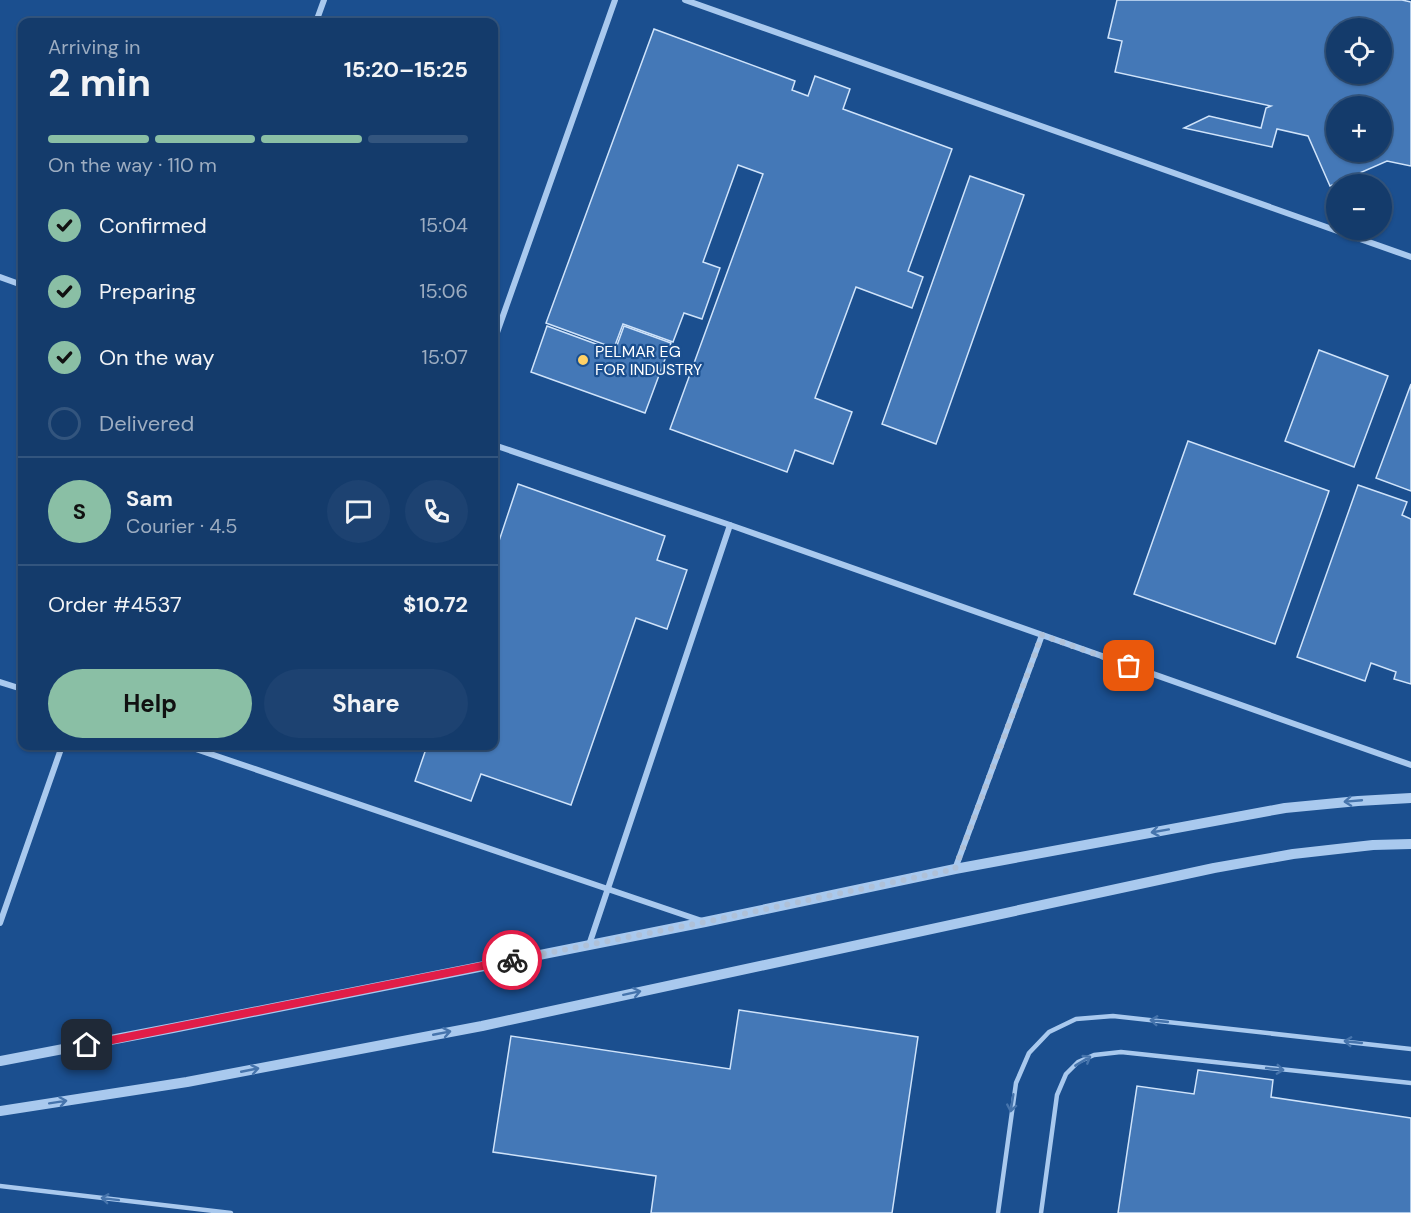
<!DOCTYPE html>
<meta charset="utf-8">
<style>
:root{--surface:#143b6b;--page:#1d4271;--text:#f1f3f6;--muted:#9dadc1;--line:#33557e;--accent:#8abfa5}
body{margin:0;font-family:"DM Sans",sans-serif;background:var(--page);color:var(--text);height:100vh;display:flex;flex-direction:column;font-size:22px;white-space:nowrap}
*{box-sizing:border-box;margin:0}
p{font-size:20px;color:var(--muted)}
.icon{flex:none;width:33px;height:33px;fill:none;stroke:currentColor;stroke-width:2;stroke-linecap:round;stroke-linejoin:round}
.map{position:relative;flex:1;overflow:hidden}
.sheet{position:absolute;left:18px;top:18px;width:480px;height:732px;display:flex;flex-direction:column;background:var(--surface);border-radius:12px;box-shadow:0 2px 4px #0004,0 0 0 2px var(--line)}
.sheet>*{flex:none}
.buttons{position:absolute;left:1326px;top:18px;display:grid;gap:12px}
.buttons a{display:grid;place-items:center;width:66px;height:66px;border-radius:50%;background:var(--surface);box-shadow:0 2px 4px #0004,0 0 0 2px var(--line);font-size:30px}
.pin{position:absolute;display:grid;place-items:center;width:51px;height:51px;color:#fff;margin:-26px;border-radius:12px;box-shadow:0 3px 9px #0006}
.courier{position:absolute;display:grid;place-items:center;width:60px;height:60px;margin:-30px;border:4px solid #e11d48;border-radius:50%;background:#fff;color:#222;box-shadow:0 2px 8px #0007}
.head em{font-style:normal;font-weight:700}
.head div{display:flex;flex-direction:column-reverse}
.head{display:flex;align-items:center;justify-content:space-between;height:102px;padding:0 30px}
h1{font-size:39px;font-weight:700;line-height:45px}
.bar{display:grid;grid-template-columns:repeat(4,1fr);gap:9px 6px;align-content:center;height:72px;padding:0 30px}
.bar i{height:8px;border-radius:4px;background:var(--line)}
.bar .selected{background:var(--accent)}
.bar p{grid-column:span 4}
.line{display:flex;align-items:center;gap:15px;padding:0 30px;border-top:2px solid var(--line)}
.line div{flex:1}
.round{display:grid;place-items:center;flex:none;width:63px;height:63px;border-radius:32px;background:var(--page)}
ol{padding:0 30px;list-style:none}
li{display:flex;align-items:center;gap:18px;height:66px}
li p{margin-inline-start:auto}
li .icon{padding:6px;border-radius:50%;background:var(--accent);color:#111;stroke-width:4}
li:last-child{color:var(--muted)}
li i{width:33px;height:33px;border:3px solid var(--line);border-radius:50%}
.primary-button{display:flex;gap:12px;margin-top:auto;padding:12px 30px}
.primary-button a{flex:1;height:69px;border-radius:36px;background:var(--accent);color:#111;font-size:24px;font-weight:700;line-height:69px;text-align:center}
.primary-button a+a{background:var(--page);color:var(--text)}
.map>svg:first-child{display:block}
.building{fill:#4478b7;stroke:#cfe3fa;stroke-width:1.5;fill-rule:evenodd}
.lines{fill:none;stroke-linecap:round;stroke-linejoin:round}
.service{stroke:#a9c9ee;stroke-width:4.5}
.minor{stroke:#a9c9ee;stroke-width:6}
.tertiary{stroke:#a9c9ee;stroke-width:10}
.oneway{stroke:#4674ac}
.done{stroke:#afc1d8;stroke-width:6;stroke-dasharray:0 10.8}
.route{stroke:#e11d48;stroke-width:8}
.poi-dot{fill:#ffd166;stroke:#1b4f8f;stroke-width:2}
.labels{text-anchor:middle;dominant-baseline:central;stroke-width:4.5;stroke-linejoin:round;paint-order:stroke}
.poi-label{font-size:16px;fill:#fff;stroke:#1b4f8f;text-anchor:start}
</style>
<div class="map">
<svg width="1411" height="1213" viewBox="0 0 1411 1213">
<rect width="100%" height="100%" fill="#1b4f8f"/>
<g class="building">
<path d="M1117,0H1402L1411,2V166L1387,161L1330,186L1308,136L1277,129L1272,147L1184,128L1209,116L1261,128L1266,108L1271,106L1115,72L1122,41L1108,38ZM1336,28H1382V74H1336ZM1336,106H1382V152H1336Z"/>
<path d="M654,29L795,81L792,90L808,96L815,76L850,89L843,109L952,149L908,271L923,277L912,308L856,287L815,398L852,412L833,464L795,450L787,472L670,429L763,174L738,165L703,262L720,268L702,319L684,313L673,342L623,324L614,348L546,323Z"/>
<path d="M970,176L1024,195L936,444L882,424Z"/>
<path d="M547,326L615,351L624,326L671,343L645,413L531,372Z"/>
<path d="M1319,350L1388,376L1354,467L1285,441Z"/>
<path d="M1411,384V491L1376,478Z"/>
<path d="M1188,441L1329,491L1275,644L1134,594Z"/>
<path d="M518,484L665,536L657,560L687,570L667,629L636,618L571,805L481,774L471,801L415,781L427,746H494V556Z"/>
<path d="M1358,485L1407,502L1402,515L1411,519V684L1394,679L1396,672L1371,663L1365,681L1297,657Z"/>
<path d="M739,1010L918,1037L892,1213H651L656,1176L493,1152L511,1036L730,1069Z"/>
<path d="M1198,1070L1273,1080L1271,1097L1411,1118V1213H1118L1137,1086L1194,1094Z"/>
</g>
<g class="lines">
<g class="service">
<path d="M0,1186L231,1213"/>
<path d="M998,1213L1016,1083L1029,1053L1049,1032L1076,1019L1113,1016L1411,1049"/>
<path d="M1041,1213L1057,1095L1066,1074L1078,1062L1094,1055L1121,1052L1411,1083"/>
</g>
<g class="minor">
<path d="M685,0L1411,257"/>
<path d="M316,22L324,0"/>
<path d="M0,277L22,285"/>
<path d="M494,341L615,0"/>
<path d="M494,445L730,525L1411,765"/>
<path d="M0,682L22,689"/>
<path d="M187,746L702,921"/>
<path d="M955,869L1042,635"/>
<path d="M0,923L62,746"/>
<path d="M589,945L730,525"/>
</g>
<g class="tertiary">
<path d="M0,1061L173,1028L705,922L955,869L1285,808L1358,801L1411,798"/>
<path d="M0,1111L187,1082L482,1026L1214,868L1293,854L1373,845L1411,844"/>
</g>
</g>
<defs><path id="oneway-shaft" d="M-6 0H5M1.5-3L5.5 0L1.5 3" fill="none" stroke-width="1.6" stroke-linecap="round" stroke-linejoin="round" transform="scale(1.5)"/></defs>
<g class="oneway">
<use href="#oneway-shaft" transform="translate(1353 801) rotate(175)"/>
<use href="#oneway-shaft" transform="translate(1160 831) rotate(170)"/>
<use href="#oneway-shaft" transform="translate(632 993) rotate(-12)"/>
<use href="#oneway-shaft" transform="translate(1159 1021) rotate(-174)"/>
<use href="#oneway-shaft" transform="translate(442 1033) rotate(-11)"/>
<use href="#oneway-shaft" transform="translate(1353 1042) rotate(-174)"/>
<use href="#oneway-shaft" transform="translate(1083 1061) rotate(-31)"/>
<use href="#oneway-shaft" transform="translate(1275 1069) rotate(6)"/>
<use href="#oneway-shaft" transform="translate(250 1070) rotate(-11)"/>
<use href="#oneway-shaft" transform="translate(58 1102) rotate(-9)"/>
<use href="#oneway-shaft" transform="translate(1012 1103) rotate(99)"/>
<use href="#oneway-shaft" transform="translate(110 1199) rotate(-173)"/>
</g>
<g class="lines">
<path class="done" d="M512,960L705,922L955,869L1042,635L1129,666"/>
<path class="route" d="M87,1045L512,960"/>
</g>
<circle class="poi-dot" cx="583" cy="360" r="6"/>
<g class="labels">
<g class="poi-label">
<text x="595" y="351">PELMAR EG<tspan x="595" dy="18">FOR INDUSTRY</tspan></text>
</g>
</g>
</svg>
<div class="buttons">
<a><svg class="icon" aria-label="locate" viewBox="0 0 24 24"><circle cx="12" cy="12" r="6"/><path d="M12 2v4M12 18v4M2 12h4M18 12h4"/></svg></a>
<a>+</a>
<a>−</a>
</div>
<div class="pin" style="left:1129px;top:666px;background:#ea580c"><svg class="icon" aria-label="bag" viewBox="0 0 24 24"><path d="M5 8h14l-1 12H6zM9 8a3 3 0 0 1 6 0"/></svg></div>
<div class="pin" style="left:87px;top:1045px;background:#1f2937"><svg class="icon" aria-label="home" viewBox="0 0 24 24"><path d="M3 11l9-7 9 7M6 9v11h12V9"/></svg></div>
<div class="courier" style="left:512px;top:960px"><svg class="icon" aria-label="bike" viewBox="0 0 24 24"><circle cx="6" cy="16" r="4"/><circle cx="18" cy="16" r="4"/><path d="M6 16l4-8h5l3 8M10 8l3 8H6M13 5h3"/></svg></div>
<section class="sheet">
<div class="head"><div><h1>2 min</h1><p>Arriving in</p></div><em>15:20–15:25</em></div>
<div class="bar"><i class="selected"></i><i class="selected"></i><i class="selected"></i><i></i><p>On the way · 110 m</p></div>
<ol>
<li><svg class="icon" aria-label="check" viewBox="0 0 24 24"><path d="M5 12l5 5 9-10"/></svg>Confirmed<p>15:04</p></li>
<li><svg class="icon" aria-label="check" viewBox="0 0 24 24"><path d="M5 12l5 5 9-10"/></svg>Preparing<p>15:06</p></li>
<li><svg class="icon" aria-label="check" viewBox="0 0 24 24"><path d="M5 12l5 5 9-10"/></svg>On the way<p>15:07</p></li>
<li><i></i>Delivered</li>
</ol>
<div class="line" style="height:108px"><b class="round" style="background:var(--accent);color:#111">S</b><div><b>Sam</b><p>Courier · 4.5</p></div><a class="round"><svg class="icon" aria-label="chat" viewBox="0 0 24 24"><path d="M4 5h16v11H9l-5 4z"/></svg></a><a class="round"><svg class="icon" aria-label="phone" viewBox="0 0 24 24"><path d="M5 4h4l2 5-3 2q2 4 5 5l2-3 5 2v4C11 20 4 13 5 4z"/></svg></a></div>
<div class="line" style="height:78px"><div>Order #4537</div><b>$10.72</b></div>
<div class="primary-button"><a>Help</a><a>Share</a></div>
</section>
</div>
